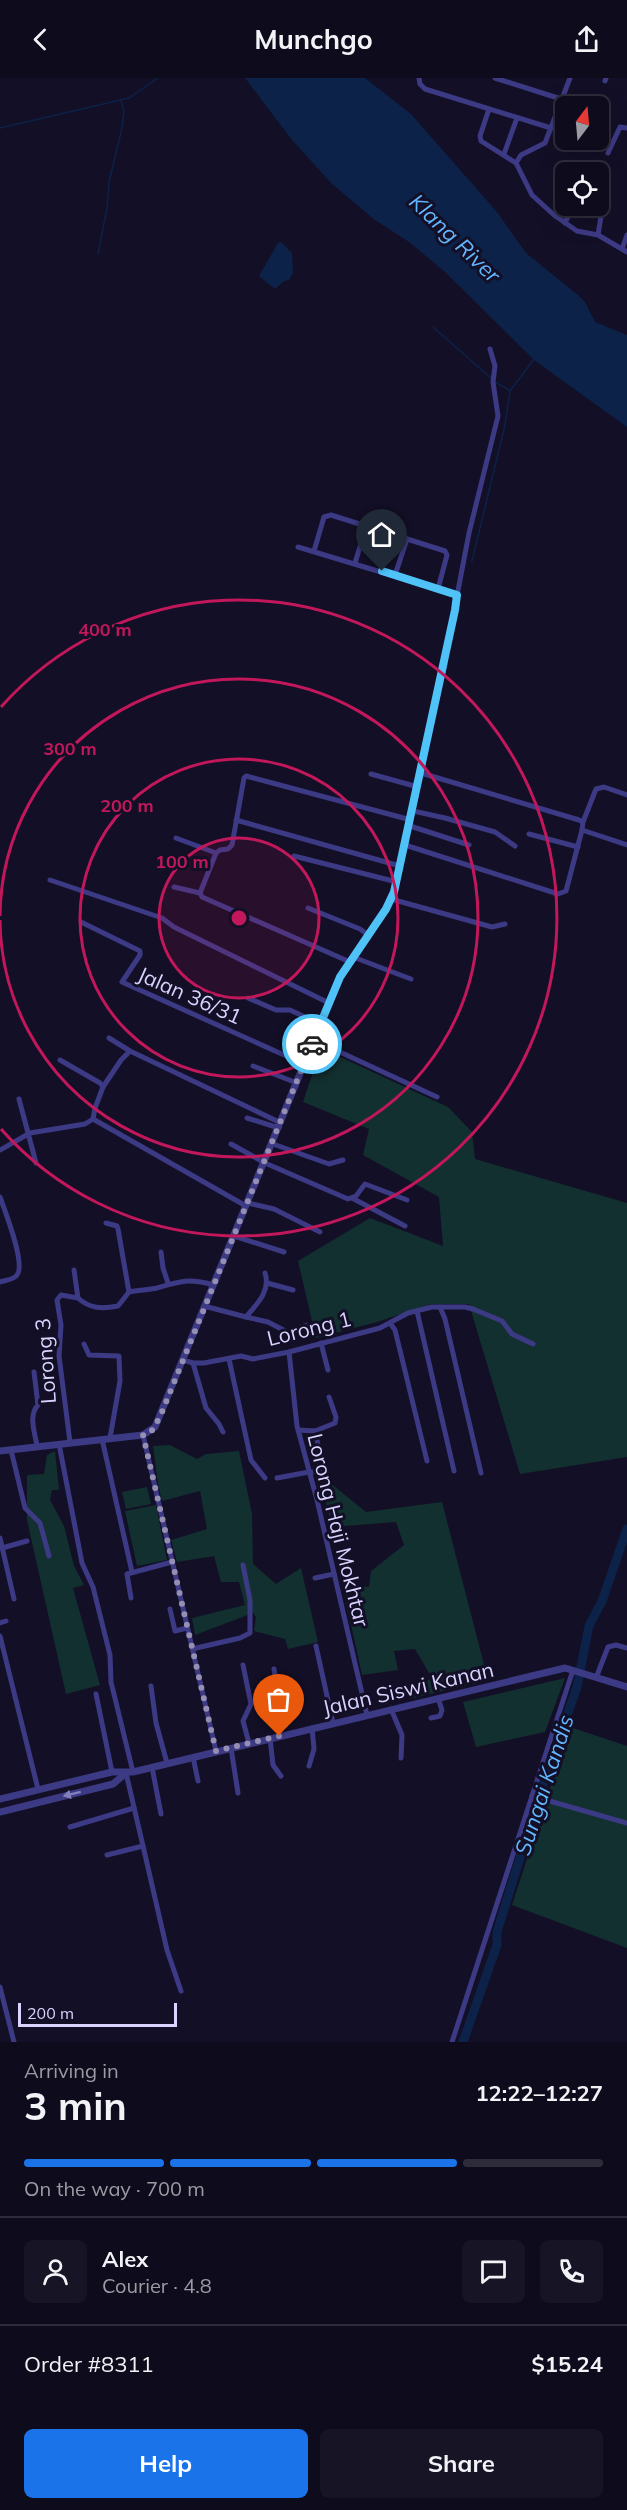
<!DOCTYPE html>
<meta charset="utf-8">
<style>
:root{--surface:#0e0b1c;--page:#171425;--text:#f1f3f6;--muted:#9b9ba3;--line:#2e2b3b;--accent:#1a73e8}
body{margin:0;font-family:Mulish,sans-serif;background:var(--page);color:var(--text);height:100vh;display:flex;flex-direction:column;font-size:22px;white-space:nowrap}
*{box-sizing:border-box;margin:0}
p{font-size:20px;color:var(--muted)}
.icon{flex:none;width:33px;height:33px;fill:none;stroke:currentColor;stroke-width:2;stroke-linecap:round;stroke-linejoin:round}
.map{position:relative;height:1964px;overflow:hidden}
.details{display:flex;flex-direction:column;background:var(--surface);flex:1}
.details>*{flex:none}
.needle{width:39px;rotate:16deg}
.controls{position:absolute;left:555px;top:18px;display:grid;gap:12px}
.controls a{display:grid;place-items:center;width:54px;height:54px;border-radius:9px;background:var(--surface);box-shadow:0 6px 24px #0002,0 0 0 2px var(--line);font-size:30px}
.scale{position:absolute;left:18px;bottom:15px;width:159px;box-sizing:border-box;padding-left:6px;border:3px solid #d9d4ff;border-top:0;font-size:16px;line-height:21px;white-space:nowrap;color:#d9d4ff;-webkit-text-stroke:4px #130f26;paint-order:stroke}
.pin{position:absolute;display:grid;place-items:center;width:51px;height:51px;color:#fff;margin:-62px -26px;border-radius:50% 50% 50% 0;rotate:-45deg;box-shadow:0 0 6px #0007}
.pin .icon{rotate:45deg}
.courier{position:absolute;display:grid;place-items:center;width:60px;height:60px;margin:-30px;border:4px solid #4fc3f7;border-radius:50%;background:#fff;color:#222;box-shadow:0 2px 8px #0007}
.overview em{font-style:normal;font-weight:700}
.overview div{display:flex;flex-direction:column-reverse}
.overview{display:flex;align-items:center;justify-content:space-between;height:102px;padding:0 24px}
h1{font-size:39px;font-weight:700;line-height:45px}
.bar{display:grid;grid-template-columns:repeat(4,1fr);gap:9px 6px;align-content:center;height:72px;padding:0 24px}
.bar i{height:8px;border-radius:4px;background:var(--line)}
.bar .active{background:var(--accent)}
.bar p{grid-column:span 4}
.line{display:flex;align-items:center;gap:15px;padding:0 24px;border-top:2px solid var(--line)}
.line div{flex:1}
.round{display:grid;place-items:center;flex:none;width:63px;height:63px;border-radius:9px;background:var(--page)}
.button{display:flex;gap:12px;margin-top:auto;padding:12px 24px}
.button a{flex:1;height:69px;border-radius:9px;background:var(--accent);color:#fff;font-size:24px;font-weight:700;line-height:69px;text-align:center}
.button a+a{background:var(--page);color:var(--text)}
header{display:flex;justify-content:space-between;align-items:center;height:78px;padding:0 24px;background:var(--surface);font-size:27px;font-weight:700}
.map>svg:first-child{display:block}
.green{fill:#12302f}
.water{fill:#0c2248}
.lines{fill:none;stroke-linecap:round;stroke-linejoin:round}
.stream{stroke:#0c2248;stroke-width:1.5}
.river{stroke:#0c2248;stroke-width:9}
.minor{stroke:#3d3a85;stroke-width:5}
.tertiary{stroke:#3d3a85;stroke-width:7}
.oneway{fill:#837fbc}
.done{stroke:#948fb3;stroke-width:6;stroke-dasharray:0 10.8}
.route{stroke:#4fc3f7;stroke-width:8}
.ring{fill:none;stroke:#c2185b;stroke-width:3}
.labels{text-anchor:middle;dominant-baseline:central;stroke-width:6;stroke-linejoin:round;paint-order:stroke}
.street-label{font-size:21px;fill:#d9d4ff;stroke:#130f26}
.water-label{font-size:22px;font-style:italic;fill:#62b6ff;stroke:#130f26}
.centre{fill:#c2185b;stroke:#130f26;stroke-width:3}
.ring-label{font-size:18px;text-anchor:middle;font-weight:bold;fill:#c2185b;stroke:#130f26;stroke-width:6;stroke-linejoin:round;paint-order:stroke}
</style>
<header><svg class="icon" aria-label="back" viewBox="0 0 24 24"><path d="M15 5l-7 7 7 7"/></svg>Munchgo<svg class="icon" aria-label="share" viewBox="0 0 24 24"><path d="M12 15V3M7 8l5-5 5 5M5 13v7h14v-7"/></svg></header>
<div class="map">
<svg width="627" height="1964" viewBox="0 0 627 1964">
<rect width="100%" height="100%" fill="#130f26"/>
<g class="green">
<path d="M321,970L448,1029L472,1054L475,1081L627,1125V1379L520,1396L469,1226H431L377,1244L316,1260L298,1183L370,1140L443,1168L439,1119L363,1077L369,1051L303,1024Z"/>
<path d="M170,1367L197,1381L206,1376L239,1373L252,1436L253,1486L276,1506L301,1490L318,1564L288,1571L285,1561L254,1553L256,1539L253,1535L195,1557L192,1540L245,1527L239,1504H221L214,1478L177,1484L171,1462L207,1451L200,1413L162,1423L158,1407L153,1368Z"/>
<path d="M55,1373L59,1412H52L50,1422L64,1448L74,1488L84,1507L73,1510L100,1607L66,1616L27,1442V1397L44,1396L47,1377Z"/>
<path d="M319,1396L366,1434L442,1424L488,1602L409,1621L411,1613L432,1600L415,1571L394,1573L398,1592L362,1597L342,1505L369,1509L371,1493L404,1467L396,1444L332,1449Z"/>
<path d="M147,1409L151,1426L126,1431L122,1414Z"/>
<path d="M156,1427L167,1482L137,1488L125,1433Z"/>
<path d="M565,1600L545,1654L476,1669L463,1624Z"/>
<path d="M570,1649L627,1668V1870L512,1827Z"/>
</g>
<g class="water">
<path d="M245,0H365L411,36L497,134L526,175L578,217L585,224L595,244L627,257V349L534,282L445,194L409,164L375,142L332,106L292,62Z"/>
<path d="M281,164L292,175L293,195L289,202L284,203L275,211L259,198L278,165Z"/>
</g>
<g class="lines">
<g class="stream">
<path d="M0,50L129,20L158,0"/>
<path d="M98,176L107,130L109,104L122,50L124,33L121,22"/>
<path d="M433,249L492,301"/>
<path d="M495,304L509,312"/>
<path d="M472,483L505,347L510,313L534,281"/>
</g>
<path class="river" d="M463,1964L497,1867V1854L543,1706L577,1609L589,1548L602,1523L627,1451"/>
<g class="minor">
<path d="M419,0L420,6L425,11L551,50"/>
<path d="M495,0L561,21"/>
<path d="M570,0L545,65L521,77L516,85L532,117L554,137L577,153L598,157L627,174"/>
<path d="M605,3L606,0"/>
<path d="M489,31L480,58L481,63L516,85"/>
<path d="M608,75L620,49L627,50"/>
<path d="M504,76L517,40"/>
<path d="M565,145L573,128"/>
<path d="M598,157L604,120L608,111L606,106L598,102"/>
<path d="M622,171L627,157"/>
<path d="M298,469L457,517"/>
<path d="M314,473L324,439L331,437L445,473L447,477L438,511"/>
<path d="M355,485L366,449"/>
<path d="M395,497L407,461"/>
<path d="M444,586L469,455L498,338L493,304L495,288L490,271"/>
<path d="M371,696L418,709"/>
<path d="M413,733L445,740L495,754L515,768"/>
<path d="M236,742L400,788"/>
<path d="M583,744L596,711L604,709L627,717"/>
<path d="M410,748L469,767"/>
<path d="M582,752L627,767"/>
<path d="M529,756L578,769"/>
<path d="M176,760L216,775"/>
<path d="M405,767L558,816L566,813L582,752L583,744L579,742L421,695"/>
<path d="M294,778L397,804"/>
<path d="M50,802L162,840L174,849L329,925"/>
<path d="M174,809L200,815"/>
<path d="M391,821L492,849L505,846"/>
<path d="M308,830L360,851L368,857"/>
<path d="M81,844L140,873V877L122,904L304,986"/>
<path d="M353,879L411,901"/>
<path d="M350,884L202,819L200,815L216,775L220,772L228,771L232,767L244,700L246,698L411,742"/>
<path d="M248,920L276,932H290L320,946"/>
<path d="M109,960L130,973L281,1045"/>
<path d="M314,962L437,1019"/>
<path d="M289,980L297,961"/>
<path d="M60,982L100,1005L103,1009L95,1030L93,1041L246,1128"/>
<path d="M253,988L297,1005"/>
<path d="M103,1009L121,982L130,973"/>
<path d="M19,1021L36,1085"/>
<path d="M247,1040L279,1050"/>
<path d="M231,1066L265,1085L348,1121L356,1118L365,1106L407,1122"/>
<path d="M273,1066L329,1086L343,1082"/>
<path d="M0,1072L30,1055L85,1046L93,1041"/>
<path d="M0,1119C5,1133 26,1186 17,1197C14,1202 5,1202 0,1204"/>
<path d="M352,1120L405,1148"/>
<path d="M248,1125L274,1131L320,1154"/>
<path d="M106,1145L117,1148L118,1151L129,1214"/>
<path d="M234,1158L284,1174"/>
<path d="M161,1174L163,1190L168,1205"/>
<path d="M74,1192L78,1220C90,1231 102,1231 118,1228L129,1214C138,1212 148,1212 157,1210C180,1203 189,1200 214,1207"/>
<path d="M267,1205L293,1212"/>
<path d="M204,1228L246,1239C257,1226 271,1213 265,1195"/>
<path d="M440,1229L445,1241L481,1395"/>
<path d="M417,1233L454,1393"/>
<path d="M246,1239L268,1244L293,1257L301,1249L307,1247"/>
<path d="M390,1245L395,1252L427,1383"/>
<path d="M321,1265L328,1292"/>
<path d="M84,1266L89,1277L119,1278L120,1303L110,1360"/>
<path d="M289,1274L297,1348L317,1422L367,1637"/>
<path d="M229,1281L251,1382L265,1400"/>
<path d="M183,1282L193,1285H204L241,1278L253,1281L289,1274L380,1250L408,1235L432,1229H465L473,1231L502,1243L512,1256L533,1266"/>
<path d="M193,1285L206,1330L219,1346L223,1354"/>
<path d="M34,1294L38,1327C28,1337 35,1355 37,1368"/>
<path d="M298,1352L315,1353L322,1385"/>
<path d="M315,1353L335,1345L336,1339L329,1319"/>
<path d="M143,1357L216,1673"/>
<path d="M102,1361L132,1494"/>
<path d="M70,1364L59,1278L61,1247L57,1222L61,1217L78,1220"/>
<path d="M59,1366L82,1485L93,1509L110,1577L111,1604L133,1694"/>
<path d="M11,1372L25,1430L40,1445L49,1478"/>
<path d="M277,1400L309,1394H326"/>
<path d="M0,1460L14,1521"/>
<path d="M2,1470L27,1463"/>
<path d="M315,1500L334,1496"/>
<path d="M131,1520L127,1496L172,1484"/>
<path d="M170,1531L175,1553L187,1550"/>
<path d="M0,1545L6,1543"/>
<path d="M0,1558L38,1711"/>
<path d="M316,1568L333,1645"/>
<path d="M192,1571L240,1560L250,1555V1522L243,1487"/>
<path d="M243,1587L251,1626L243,1643L249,1665"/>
<path d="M274,1591L282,1640L279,1658"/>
<path d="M596,1600L608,1569L616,1567L627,1570"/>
<path d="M151,1608L156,1645L167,1685"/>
<path d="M96,1616L112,1694"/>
<path d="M391,1631L402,1657L401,1680"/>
<path d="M431,1640L440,1638L442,1632L438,1620"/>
<path d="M270,1660L273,1687L281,1698"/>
<path d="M231,1670L238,1715"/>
<path d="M193,1679L198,1703"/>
<path d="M309,1688L314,1671L312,1650"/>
<path d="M152,1689L161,1736"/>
<path d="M532,1718L627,1745"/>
<path d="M70,1749L134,1730"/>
<path d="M143,1768L167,1872L181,1913"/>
<path d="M107,1777L143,1768L126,1695"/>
<path d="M0,1909L14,1964"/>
<path d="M452,1964L573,1592"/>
</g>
<g class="tertiary">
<path d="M0,1373L143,1357L155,1349L329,925L340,899L386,831L394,814L444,586"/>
<path d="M0,1721L112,1694H133L565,1590L627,1609"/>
<path d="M0,1734L113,1706L126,1695"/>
</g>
</g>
<defs><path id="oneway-solid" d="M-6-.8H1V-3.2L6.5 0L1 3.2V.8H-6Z" transform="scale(1.5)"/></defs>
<use class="oneway" href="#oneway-solid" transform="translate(72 1716) rotate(166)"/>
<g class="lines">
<path class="done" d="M279,1658L216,1673L143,1357L151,1354L160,1339L312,966"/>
<path class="route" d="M312,966L340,899L386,831L394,814L455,532L457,517L382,493"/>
</g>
<circle cx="239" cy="840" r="80" fill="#c2185b" fill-opacity=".12"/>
<g class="ring">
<circle cx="239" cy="840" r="80"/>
<circle cx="239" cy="840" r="159"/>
<path d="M0 838A239 239 0 1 1 0 842"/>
<path d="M1 629A318 318 0 1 1 1 1051"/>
</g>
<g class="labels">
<g class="street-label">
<text transform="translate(190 917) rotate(24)">Jalan 36/31</text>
<text transform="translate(309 1250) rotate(-14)">Lorong 1</text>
<text transform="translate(45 1283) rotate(-94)">Lorong 3</text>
<text transform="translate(339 1452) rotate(76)">Lorong Haji Mokhtar</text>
<text transform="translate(408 1610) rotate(-13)">Jalan Siswi Kanan</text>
</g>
<g class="water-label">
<text transform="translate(455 160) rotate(44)">Klang River</text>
<text transform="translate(544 1707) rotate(-72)">Sungai Kandis</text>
</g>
</g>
<circle cx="239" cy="840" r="9" class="centre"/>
<g class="ring-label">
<text x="105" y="558">400 m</text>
<text x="70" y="677">300 m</text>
<text x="127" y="734">200 m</text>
<text x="182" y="790">100 m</text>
</g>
</svg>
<div class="controls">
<a><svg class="needle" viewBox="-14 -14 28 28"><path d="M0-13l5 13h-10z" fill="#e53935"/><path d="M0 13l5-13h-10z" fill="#9b9ba3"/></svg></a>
<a><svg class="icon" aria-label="locate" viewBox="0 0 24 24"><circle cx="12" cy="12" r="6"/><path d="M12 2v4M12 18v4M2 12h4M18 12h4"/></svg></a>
</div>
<div class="scale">200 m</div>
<div class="pin" style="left:279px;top:1658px;background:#ea580c"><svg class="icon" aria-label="bag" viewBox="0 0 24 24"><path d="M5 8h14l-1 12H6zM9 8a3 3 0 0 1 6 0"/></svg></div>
<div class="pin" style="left:382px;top:493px;background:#1f2937"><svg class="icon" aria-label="home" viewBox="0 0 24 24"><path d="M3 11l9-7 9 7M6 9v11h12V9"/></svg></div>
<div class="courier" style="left:312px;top:966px"><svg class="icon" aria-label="car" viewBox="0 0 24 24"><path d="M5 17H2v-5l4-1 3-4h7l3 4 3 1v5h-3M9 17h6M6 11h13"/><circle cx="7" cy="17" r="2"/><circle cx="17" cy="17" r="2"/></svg></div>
</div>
<section class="details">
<div class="overview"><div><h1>3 min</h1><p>Arriving in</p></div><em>12:22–12:27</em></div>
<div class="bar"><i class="active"></i><i class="active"></i><i class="active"></i><i></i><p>On the way · 700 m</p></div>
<div class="line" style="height:108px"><a class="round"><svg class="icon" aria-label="person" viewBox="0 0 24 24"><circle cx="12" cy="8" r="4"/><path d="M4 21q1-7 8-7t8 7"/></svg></a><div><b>Alex</b><p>Courier · 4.8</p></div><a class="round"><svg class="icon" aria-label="chat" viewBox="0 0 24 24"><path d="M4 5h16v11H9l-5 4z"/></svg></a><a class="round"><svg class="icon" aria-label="phone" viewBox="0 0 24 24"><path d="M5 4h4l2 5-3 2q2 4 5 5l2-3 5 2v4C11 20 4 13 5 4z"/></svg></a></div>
<div class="line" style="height:78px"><div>Order #8311</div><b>$15.24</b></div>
<div class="button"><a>Help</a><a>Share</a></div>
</section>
